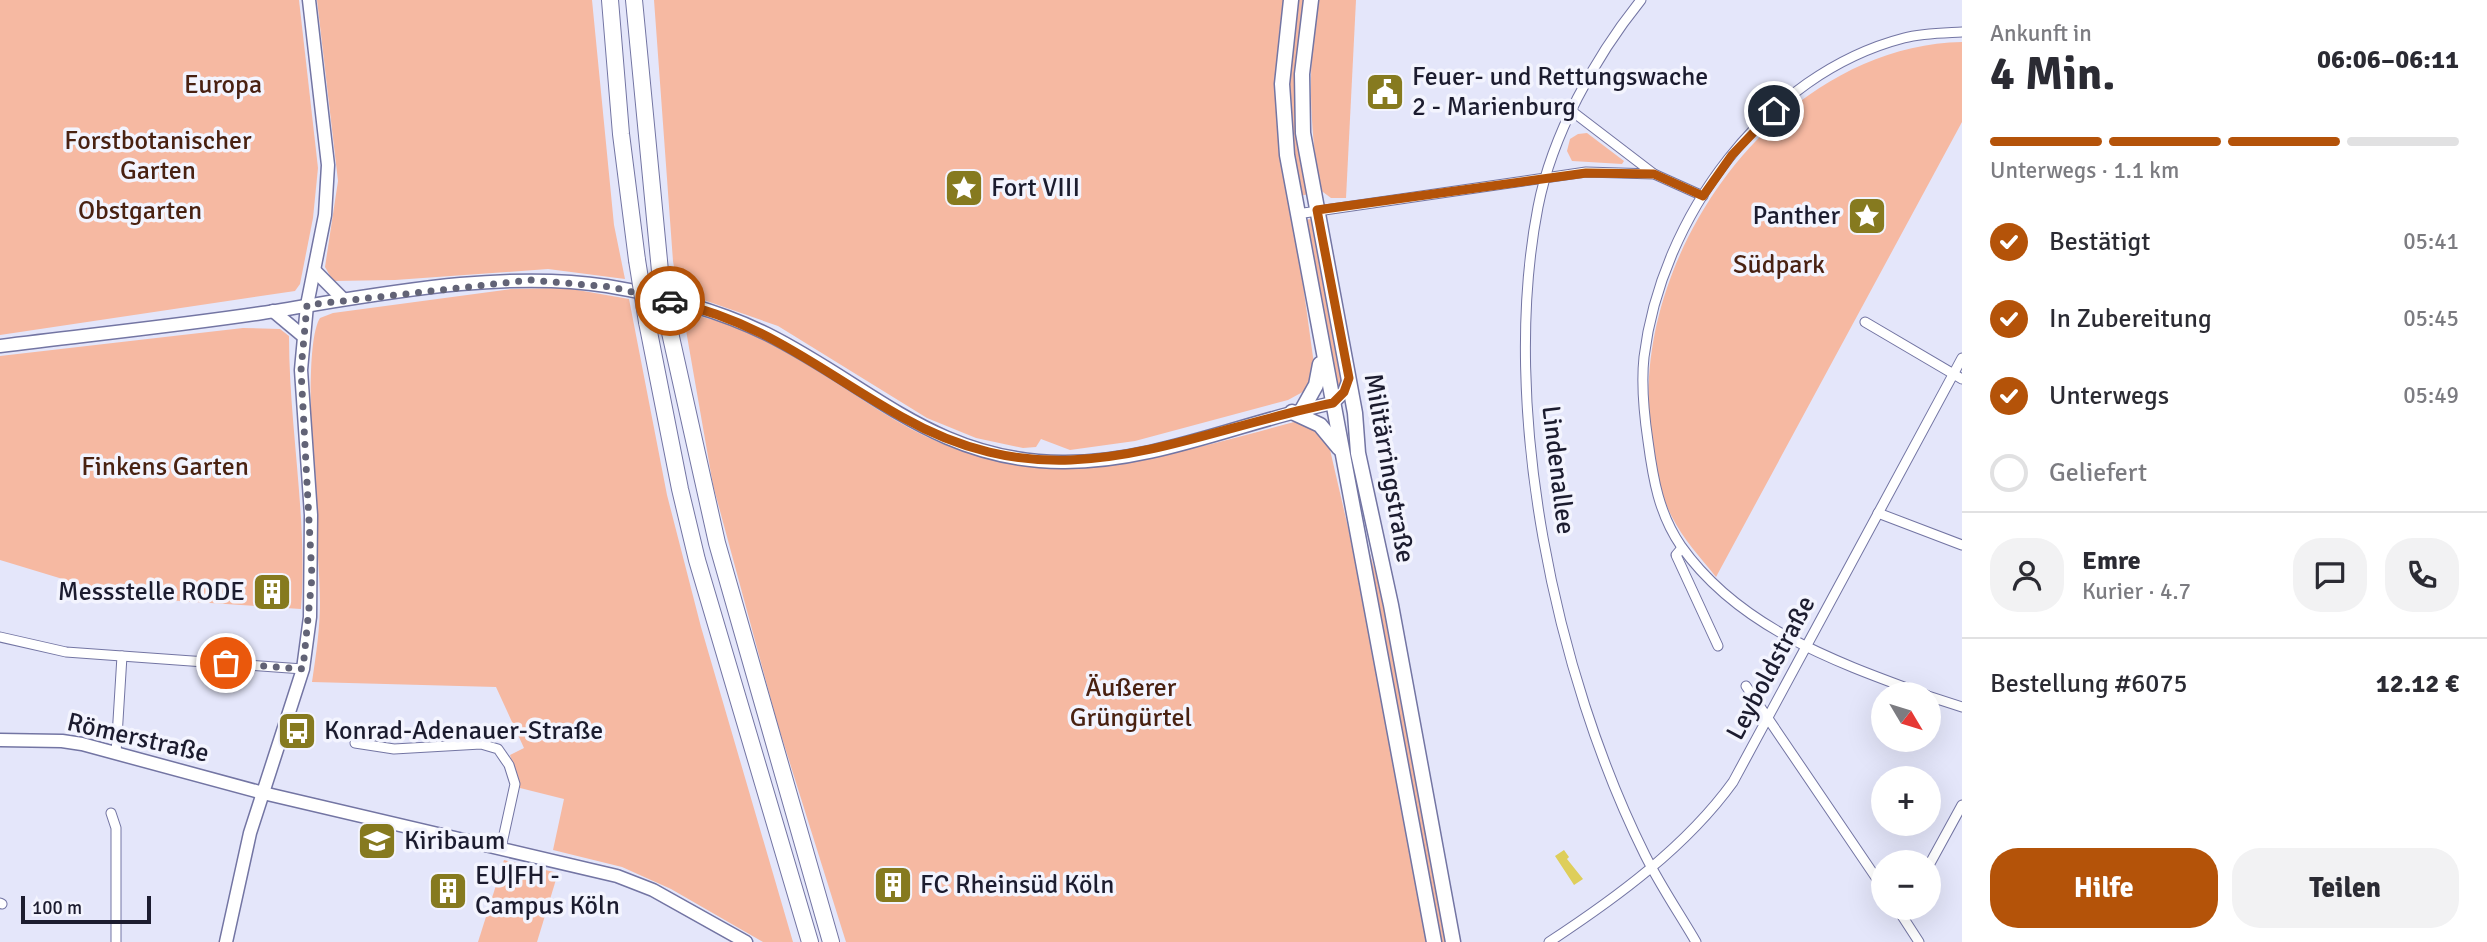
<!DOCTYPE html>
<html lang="de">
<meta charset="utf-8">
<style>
:root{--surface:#fff;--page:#f2f2f3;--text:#2b2b33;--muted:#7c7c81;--line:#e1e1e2;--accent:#b45309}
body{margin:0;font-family:Signika,sans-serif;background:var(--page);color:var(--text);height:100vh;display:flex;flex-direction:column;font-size:26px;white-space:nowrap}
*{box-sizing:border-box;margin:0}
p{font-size:23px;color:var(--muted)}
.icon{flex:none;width:38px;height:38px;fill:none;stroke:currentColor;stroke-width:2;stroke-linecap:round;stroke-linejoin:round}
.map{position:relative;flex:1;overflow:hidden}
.sheet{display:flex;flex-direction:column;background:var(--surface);width:525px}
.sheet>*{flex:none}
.needle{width:46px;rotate:128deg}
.controls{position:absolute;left:1871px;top:682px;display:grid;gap:14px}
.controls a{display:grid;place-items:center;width:70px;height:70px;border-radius:50%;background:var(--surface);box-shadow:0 7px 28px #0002;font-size:35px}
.scale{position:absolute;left:21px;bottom:18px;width:130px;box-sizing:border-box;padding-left:7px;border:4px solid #1c1c2f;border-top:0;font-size:19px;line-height:24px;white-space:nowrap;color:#1c1c2f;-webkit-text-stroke:5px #f3f4fe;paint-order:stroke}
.pin{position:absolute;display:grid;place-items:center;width:60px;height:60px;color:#fff;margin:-30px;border:4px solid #fff;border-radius:50%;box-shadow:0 2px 7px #0007}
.courier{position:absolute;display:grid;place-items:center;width:70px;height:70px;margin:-35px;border:5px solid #b45309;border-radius:50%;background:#fff;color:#222;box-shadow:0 2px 9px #0007}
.headline em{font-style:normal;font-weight:700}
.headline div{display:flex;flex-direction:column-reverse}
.headline{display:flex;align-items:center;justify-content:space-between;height:119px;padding:0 28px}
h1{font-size:46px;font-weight:700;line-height:52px}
.bar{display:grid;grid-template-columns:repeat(4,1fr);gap:10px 7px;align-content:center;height:84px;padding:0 28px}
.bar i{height:9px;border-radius:5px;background:var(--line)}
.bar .current{background:var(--accent)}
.bar p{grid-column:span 4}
.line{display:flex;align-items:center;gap:18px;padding:0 28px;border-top:2px solid var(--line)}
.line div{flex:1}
.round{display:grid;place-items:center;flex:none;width:74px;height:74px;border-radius:28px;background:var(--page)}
ol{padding:0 28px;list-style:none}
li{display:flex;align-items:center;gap:21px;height:77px}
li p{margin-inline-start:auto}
li .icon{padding:7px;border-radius:50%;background:var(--accent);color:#fff;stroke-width:4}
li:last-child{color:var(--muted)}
li i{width:38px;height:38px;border:4px solid var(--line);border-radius:50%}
.cta{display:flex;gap:14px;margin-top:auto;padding:14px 28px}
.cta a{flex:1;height:80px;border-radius:28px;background:var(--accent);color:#fff;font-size:28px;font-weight:700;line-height:80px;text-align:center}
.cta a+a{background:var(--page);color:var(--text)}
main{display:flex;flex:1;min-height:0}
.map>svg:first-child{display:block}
.green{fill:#f6b9a2}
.water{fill:#dece5a}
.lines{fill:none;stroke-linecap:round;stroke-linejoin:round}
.street-casing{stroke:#7375a3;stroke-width:11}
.secondary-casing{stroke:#7375a3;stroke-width:15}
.primary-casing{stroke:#7375a3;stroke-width:17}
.highway-casing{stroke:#7375a3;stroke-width:18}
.street{stroke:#fff;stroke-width:9}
.secondary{stroke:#fff;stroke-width:12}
.primary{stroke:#fff;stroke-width:14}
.highway{stroke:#fff;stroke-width:16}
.highway-bridge-casing{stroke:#7375a3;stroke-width:18;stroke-linecap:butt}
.highway-bridge{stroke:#fff;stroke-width:16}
.done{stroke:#626376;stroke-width:7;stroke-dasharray:0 12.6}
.route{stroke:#b45309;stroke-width:9}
.labels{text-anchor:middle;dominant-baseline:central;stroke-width:7;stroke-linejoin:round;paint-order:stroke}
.poi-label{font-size:26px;fill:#1c1c2f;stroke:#f3f4fe;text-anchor:start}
.park-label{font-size:26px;fill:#492111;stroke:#f3f4fe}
.street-label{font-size:26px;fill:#1c1c2f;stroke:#f3f4fe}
</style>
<main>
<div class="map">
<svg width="1962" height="942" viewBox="0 0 1962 942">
<rect width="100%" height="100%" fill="#e4e6fa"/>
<g class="green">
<path d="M0,0H299L318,168L313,218L300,284L295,291L0,335Z"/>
<path d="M317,0H592L614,225L625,279L548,269L395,280L333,281L325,267L338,181Z"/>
<path d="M654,0H1285L1279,34L1276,89L1313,357L1315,373L1310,388L1288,400L1135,441L1070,450L1041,439L1036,447L1023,448L976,438L927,418L778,326L678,291L673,261Z"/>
<path d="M1296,0H1306L1309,194L1300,196L1293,158L1288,78Z"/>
<path d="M1318,0H1356L1346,198H1331L1319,189C1310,120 1307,70 1318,0Z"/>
<path d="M1962,42V122L1716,577C1701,558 1683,539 1672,517C1661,497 1658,473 1654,451C1617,271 1772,46 1962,42Z"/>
<path d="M1587,133L1624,161L1622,164L1572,161L1567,151L1570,139L1578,134Z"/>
<path d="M1309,219L1312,220L1343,379L1340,388L1336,386L1305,222Z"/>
<path d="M566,288L629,299L667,495L701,627L793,942H763L671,889L622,867L553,850L564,799L520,788L510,755L524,748L496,687L312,682C316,655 320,629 320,602C320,549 299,352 320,318L333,313L511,289Z"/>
<path d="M683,313C763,326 827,379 895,420C1027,500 1155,459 1294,422L1307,424L1328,441L1350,536L1427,942H846L777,722L713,485Z"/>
<path d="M243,328L280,329L289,336C289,427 308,519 301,609L89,595V587L0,560V356Z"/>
<path d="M1342,416L1367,544L1387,611L1449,942H1440Z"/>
<path d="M504,860L558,873L537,942H478Z"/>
</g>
<path class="water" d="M1564,850L1569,857L1567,859L1583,879L1574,885L1555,856Z"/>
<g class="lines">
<g class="street-casing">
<g id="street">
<path d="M1641,0C1595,57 1552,135 1538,207C1499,407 1555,674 1645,855C1660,885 1679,913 1696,942"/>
<path d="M1573,112L1654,174"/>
<path d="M1297,214L1586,172L1654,174L1703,196"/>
<path d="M1865,322L1962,379"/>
<path d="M1878,513L1962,545"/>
<path d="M1682,548L1676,555L1718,646"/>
<path d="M0,637L66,652L303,669"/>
<path d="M1746,686L1883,888"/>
<path d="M1926,695C1836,662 1739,628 1681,546C1659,514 1653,479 1648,441C1644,414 1641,385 1644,357C1661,218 1765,74 1904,38C1922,33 1943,33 1962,32"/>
<path d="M1928,696L1962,707"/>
<path d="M355,743L394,749L481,744L498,749L509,765L515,784L501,848"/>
<path d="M116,753L122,656"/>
<path d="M111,813L116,828V942"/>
<path d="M1928,867L1962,805"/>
<path d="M0,903L2,904"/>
<path d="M1897,908L1919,942"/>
<path d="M1549,942C1616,898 1686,847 1733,782L1962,358"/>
</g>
</g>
<g class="secondary-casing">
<g id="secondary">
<path d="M315,271L343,299"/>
<path d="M273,311L303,336"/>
<path d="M0,346C87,335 175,326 262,313C371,296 498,269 607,286C661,295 718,310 767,334C871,386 935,461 1062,462C1154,463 1244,421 1333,403L1344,392L1349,379"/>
<path d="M0,740L62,741L82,744L263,793L617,876L653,890L746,942"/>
<path d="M226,942L250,833L303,669L310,617L311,515L301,370L307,305L325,215L328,165L309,0"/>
</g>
</g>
<g class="primary-casing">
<g id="primary">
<path d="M1291,0L1282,84L1287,155L1434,942"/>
<path d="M1311,0L1302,74L1303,133L1355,413L1358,453L1391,605L1453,942"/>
<path d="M1302,410L1316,385L1320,364"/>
<path d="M1292,412L1320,425L1339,448"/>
</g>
</g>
<g class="highway-casing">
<g id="highway">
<path d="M610,0L621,134L637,260"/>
<path d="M634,0L660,271"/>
<path d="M647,322L680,489L697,560L810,942"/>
<path d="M669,328L717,543L831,942"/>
</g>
</g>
<use href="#street" class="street"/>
<use href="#secondary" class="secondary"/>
<use href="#primary" class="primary"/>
<use href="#highway" class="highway"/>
<g class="highway-bridge-casing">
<g id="highway-bridge">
<path d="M637,260L647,322"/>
<path d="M660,271L669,328"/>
</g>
</g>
<use href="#highway-bridge" class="highway-bridge"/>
</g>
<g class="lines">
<path class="done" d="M226,663L303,669L312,577L301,370L307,305L530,280L611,287L670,301"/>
<path class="route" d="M670,301C768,323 818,370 902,417C1059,506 1176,435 1333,403L1344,392L1349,378L1317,210L1586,173L1654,174L1703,196L1732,155L1774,111"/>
</g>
<defs>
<g id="civic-square" transform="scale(2.0125)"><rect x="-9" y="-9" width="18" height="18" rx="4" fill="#867a1f" stroke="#f3f4fe"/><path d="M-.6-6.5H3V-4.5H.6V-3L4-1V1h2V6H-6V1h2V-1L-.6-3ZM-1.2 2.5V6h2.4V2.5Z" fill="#fff"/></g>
<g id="sight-square" transform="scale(2.0125)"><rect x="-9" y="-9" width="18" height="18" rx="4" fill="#867a1f" stroke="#f3f4fe"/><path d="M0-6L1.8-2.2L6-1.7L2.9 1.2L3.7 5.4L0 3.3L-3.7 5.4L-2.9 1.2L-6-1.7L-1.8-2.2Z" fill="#fff"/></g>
<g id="building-square" transform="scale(2.0125)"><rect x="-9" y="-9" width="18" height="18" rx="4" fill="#867a1f" stroke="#f3f4fe"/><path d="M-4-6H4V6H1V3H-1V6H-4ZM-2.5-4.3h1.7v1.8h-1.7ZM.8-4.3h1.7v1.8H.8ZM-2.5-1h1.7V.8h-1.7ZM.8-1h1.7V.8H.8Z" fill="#fff"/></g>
<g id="bus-square" transform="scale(2.0125)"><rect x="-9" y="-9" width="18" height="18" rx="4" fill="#867a1f" stroke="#f3f4fe"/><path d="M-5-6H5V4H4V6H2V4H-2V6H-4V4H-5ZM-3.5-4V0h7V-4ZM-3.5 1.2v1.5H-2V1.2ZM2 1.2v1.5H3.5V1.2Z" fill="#fff"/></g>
<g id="school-square" transform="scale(2.0125)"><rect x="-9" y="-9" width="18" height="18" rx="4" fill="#867a1f" stroke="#f3f4fe"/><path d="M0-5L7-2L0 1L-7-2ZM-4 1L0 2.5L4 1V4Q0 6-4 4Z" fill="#fff"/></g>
</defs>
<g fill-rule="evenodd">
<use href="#civic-square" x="1385" y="92"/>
<use href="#sight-square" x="964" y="188"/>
<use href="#sight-square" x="1867" y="216"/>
<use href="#building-square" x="272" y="592"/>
<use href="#bus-square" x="297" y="731"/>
<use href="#school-square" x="377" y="841"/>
<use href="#building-square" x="893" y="885"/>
<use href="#building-square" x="448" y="891"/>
</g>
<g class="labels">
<g class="poi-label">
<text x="1412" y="77">Feuer- und Rettungswache<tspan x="1412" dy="30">2 - Marienburg</tspan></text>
<text x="991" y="188">Fort VIII</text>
<text x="1840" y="216" text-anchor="end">Panther</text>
<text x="245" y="592" text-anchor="end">Messstelle RODE</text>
<text x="324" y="731">Konrad-Adenauer-Straße</text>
<text x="404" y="841">Kiribaum</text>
<text x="475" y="876">EU|FH -<tspan x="475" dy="30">Campus Köln</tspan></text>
<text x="920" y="885">FC Rheinsüd Köln</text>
</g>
<g class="park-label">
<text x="223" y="85">Europa</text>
<text x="158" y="141">Forstbotanischer<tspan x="158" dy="30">Garten</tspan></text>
<text x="140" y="211">Obstgarten</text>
<text x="1779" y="265">Südpark</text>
<text x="165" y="467">Finkens Garten</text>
<text x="1131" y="688">Äußerer<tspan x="1131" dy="30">Grüngürtel</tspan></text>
</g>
<g class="street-label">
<text transform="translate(1389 468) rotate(80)">Militärringstraße</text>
<text transform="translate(1558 470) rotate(83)">Lindenallee</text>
<text transform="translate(1771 668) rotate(-62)">Leyboldstraße</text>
<text transform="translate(138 738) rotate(13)">Römerstraße</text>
</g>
</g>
</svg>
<div class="controls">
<a><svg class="needle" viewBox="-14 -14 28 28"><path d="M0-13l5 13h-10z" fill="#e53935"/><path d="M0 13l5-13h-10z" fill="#7c7c81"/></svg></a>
<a>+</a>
<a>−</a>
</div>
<div class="scale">100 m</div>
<div class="pin" style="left:226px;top:663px;background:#ea580c"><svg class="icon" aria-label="bag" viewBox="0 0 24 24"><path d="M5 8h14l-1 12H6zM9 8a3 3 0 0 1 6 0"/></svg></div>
<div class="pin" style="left:1774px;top:111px;background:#1f2937"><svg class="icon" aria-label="home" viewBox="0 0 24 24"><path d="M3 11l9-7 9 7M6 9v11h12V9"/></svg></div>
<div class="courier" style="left:670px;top:301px"><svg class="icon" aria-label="car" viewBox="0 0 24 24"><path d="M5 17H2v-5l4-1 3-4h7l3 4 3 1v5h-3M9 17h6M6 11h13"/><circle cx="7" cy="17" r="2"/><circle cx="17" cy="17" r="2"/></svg></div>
</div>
<section class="sheet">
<div class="headline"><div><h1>4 Min.</h1><p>Ankunft in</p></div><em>06:06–06:11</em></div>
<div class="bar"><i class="current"></i><i class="current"></i><i class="current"></i><i></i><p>Unterwegs · 1.1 km</p></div>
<ol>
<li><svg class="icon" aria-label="check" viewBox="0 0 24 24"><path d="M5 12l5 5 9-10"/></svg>Bestätigt<p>05:41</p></li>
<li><svg class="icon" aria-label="check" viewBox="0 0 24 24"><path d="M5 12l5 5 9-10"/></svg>In Zubereitung<p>05:45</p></li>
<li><svg class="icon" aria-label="check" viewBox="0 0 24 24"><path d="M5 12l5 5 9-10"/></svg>Unterwegs<p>05:49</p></li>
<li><i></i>Geliefert</li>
</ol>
<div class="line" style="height:126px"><a class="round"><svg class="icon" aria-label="person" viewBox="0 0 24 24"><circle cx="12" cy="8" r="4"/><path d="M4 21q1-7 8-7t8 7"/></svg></a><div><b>Emre</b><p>Kurier · 4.7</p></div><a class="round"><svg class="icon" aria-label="chat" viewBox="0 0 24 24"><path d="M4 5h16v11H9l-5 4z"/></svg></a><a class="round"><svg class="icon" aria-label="phone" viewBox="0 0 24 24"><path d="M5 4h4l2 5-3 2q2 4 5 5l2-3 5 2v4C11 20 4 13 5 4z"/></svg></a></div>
<div class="line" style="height:91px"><div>Bestellung #6075</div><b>12.12 €</b></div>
<div class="cta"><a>Hilfe</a><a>Teilen</a></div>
</section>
</main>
